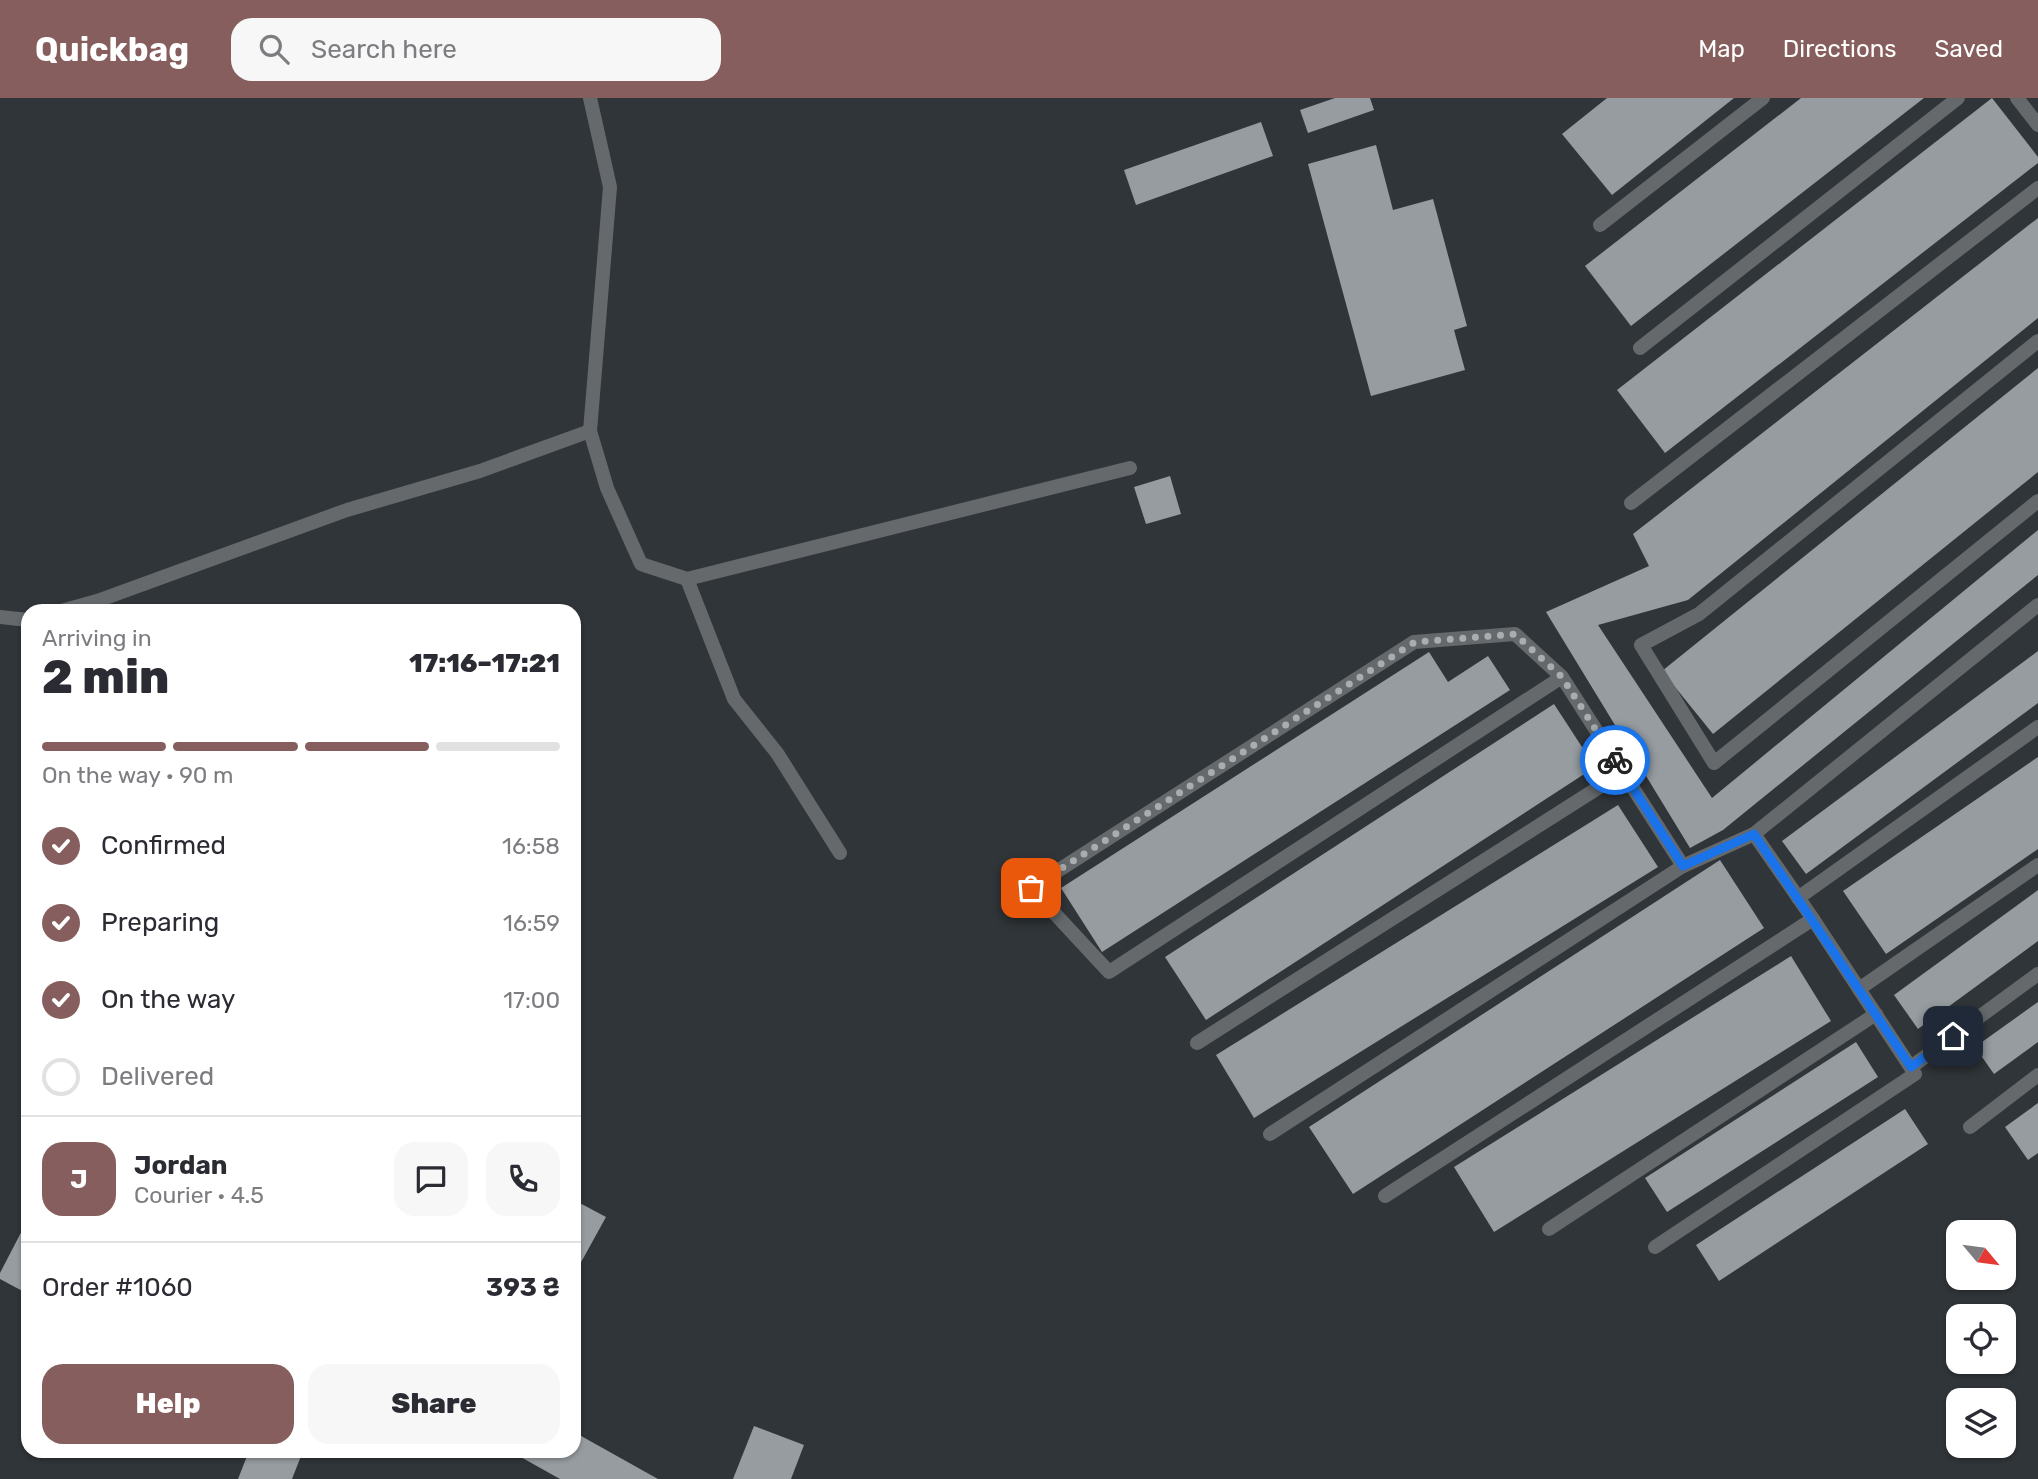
<!DOCTYPE html>
<meta charset="utf-8">
<style>
:root{--surface:#fff;--page:#f7f7f7;--text:#2b2b33;--muted:#7c7c81;--line:#e1e1e2;--accent:#865e5d}
body{margin:0;font-family:Rubik,sans-serif;background:var(--page);color:var(--text);height:100vh;display:flex;flex-direction:column;font-size:26px;white-space:nowrap}
*{box-sizing:border-box;margin:0}
p{font-size:23px;color:var(--muted)}
.icon{flex:none;width:38px;height:38px;fill:none;stroke:currentColor;stroke-width:2;stroke-linecap:round;stroke-linejoin:round}
.map{position:relative;flex:1;overflow:hidden}
.drawer{position:absolute;left:21px;top:506px;width:560px;height:854px;display:flex;flex-direction:column;background:var(--surface);border-radius:21px;box-shadow:0 2px 5px #0004}
.drawer>*{flex:none}
.needle{width:46px;rotate:119deg}
.controls{position:absolute;left:1946px;top:1122px;display:grid;gap:14px}
.controls a{display:grid;place-items:center;width:70px;height:70px;border-radius:14px;background:var(--surface);box-shadow:0 2px 5px #0004;font-size:35px}
.pin{position:absolute;display:grid;place-items:center;width:60px;height:60px;color:#fff;margin:-30px;border-radius:14px;box-shadow:0 4px 10px #0006}
.courier{position:absolute;display:grid;place-items:center;width:70px;height:70px;margin:-35px;border:5px solid #1a73e8;border-radius:50%;background:#fff;color:#222;box-shadow:0 2px 9px #0007}
.headline em{font-style:normal;font-weight:800}
.headline div{display:flex;flex-direction:column-reverse}
.headline{display:flex;align-items:center;justify-content:space-between;height:119px;padding:0 21px}
h1{font-size:46px;font-weight:800;line-height:52px}
.bar{display:grid;grid-template-columns:repeat(4,1fr);gap:10px 7px;align-content:center;height:84px;padding:0 21px}
.bar i{height:9px;border-radius:5px;background:var(--line)}
.bar .active{background:var(--accent)}
.bar p{grid-column:span 4}
.line{display:flex;align-items:center;gap:18px;padding:0 21px;border-top:2px solid var(--line)}
.line div{flex:1}
.round{display:grid;place-items:center;flex:none;width:74px;height:74px;border-radius:21px;background:var(--page)}
ol{padding:0 21px;list-style:none}
li{display:flex;align-items:center;gap:21px;height:77px}
li p{margin-inline-start:auto}
li .icon{padding:7px;border-radius:50%;background:var(--accent);color:#fff;stroke-width:4}
li:last-child{color:var(--muted)}
li i{width:38px;height:38px;border:4px solid var(--line);border-radius:50%}
.button{display:flex;gap:14px;margin-top:auto;padding:14px 21px}
.button a{flex:1;height:80px;border-radius:21px;background:var(--accent);color:#fff;font-size:28px;font-weight:800;line-height:80px;text-align:center}
.button a+a{background:var(--page);color:var(--text)}
header{display:flex;align-items:center;gap:42px;box-sizing:border-box;height:98px;padding:0 35px;background:var(--accent);color:#fff}
header strong{font-size:33px}
nav{display:flex;gap:38px;margin-inline-start:auto;font-size:24px}
.search{width:490px;height:63px;background:var(--page);display:flex;align-items:center;gap:18px;box-sizing:border-box;padding:0 24px;border-radius:21px;color:var(--muted);font-size:26px}
.map>svg:first-child{display:block}
.building{fill:#969ca0}
.lines{fill:none;stroke-linecap:round;stroke-linejoin:round}
.lane{stroke:#66696b;stroke-width:14}
.done{stroke:#a9adaf;stroke-width:7;stroke-dasharray:0 12.6}
.route{stroke:#1a73e8;stroke-width:9}
</style>
<header>
<strong>Quickbag</strong>
<div class="search"><svg class="icon" aria-label="search" viewBox="0 0 24 24"><circle cx="10" cy="10" r="6"/><path d="M15 15l6 6"/></svg>Search here</div>
<nav><a>Map</a><a>Directions</a><a>Saved</a></nav>
</header>
<div class="map">
<svg width="2038" height="1381" viewBox="0 0 2038 1381">
<rect width="100%" height="100%" fill="#303539"/>
<g class="building">
<path d="M1335,0H1370L1374,12L1308,35L1300,12Z"/>
<path d="M1607,0H1734L1612,97L1562,36Z"/>
<path d="M1801,0H1924L1631,228L1585,168Z"/>
<path d="M1992,0L2038,59V65L1665,355L1617,292Z"/>
<path d="M1261,24L1273,58L1136,107L1124,72Z"/>
<path d="M1376,47L1393,112L1433,101L1467,228L1454,232L1465,272L1371,298L1308,66Z"/>
<path d="M2038,120V220L1688,502L1598,527L1712,700L2038,432V477L1723,732L1690,750L1546,514L1649,468L1633,436Z"/>
<path d="M2038,270V374L1713,636L1662,573Z"/>
<path d="M1170,378L1181,416L1146,426L1134,389Z"/>
<path d="M2038,553V605L1806,776L1782,743Z"/>
<path d="M1429,554L1448,584L1488,558L1510,592L1102,854L1061,790Z"/>
<path d="M1554,606L1595,669L1206,922L1165,859Z"/>
<path d="M2038,659V751L1886,856L1843,793Z"/>
<path d="M1618,707L1658,769L1254,1020L1216,957Z"/>
<path d="M1720,762L1764,830L1353,1096L1309,1029Z"/>
<path d="M2038,792V843L1918,931L1894,897Z"/>
<path d="M1791,858L1831,923L1494,1134L1454,1069Z"/>
<path d="M2038,904V944L1994,976L1975,949Z"/>
<path d="M1856,944L1878,979L1667,1114L1645,1080Z"/>
<path d="M2038,1005V1055L2028,1062L2005,1029Z"/>
<path d="M1905,1011L1928,1046L1719,1183L1696,1147Z"/>
<path d="M574,1102L606,1119L574,1177Z"/>
<path d="M28,1121V1196L0,1181V1175Z"/>
<path d="M754,1328L804,1347L791,1381H733Z"/>
<path d="M574,1334L658,1381H560L510,1353H574Z"/>
<path d="M249,1353H303L292,1381H238Z"/>
</g>
<g class="lines">
<g class="lane">
<path d="M590,0L610,89L590,333L607,390L641,466L687,481L1130,370"/>
<path d="M2017,0L2038,27"/>
<path d="M1600,127L1763,0"/>
<path d="M2038,243L1699,516L1641,547L1714,665L2038,403"/>
<path d="M1640,250L1958,0"/>
<path d="M1631,405L2038,90"/>
<path d="M687,481L734,601L777,655L840,755"/>
<path d="M61,513L97,503L347,412L480,373L590,333"/>
<path d="M0,519L28,522"/>
<path d="M1754,736L2038,507"/>
<path d="M1798,800L2038,629"/>
<path d="M1859,891L2038,767"/>
<path d="M1197,945L1623,674"/>
<path d="M1911,969L2038,876"/>
<path d="M1970,1029L2038,977"/>
<path d="M1270,1036L1683,768L1562,579L1515,536L1414,544L1031,790L1109,874L1562,579"/>
<path d="M1385,1098L1813,821"/>
<path d="M1549,1131L1876,916"/>
<path d="M1655,1149L1915,976L1813,821L1754,736L1683,768"/>
</g>
</g>
<g class="lines">
<path class="done" d="M1031,790L1415,544L1515,536L1562,579L1615,662"/>
<path class="route" d="M1615,662L1683,768L1754,736L1911,969L1953,938"/>
</g>
</svg>
<div class="controls">
<a><svg class="needle" viewBox="-14 -14 28 28"><path d="M0-13l5 13h-10z" fill="#e53935"/><path d="M0 13l5-13h-10z" fill="#7c7c81"/></svg></a>
<a><svg class="icon" aria-label="locate" viewBox="0 0 24 24"><circle cx="12" cy="12" r="6"/><path d="M12 2v4M12 18v4M2 12h4M18 12h4"/></svg></a>
<a><svg class="icon" aria-label="layers" viewBox="0 0 24 24"><path d="M12 4l9 5-9 5-9-5zM3 14l9 5 9-5"/></svg></a>
</div>
<div class="pin" style="left:1031px;top:790px;background:#ea580c"><svg class="icon" aria-label="bag" viewBox="0 0 24 24"><path d="M5 8h14l-1 12H6zM9 8a3 3 0 0 1 6 0"/></svg></div>
<div class="pin" style="left:1953px;top:938px;background:#1f2937"><svg class="icon" aria-label="home" viewBox="0 0 24 24"><path d="M3 11l9-7 9 7M6 9v11h12V9"/></svg></div>
<div class="courier" style="left:1615px;top:662px"><svg class="icon" aria-label="bike" viewBox="0 0 24 24"><circle cx="6" cy="16" r="4"/><circle cx="18" cy="16" r="4"/><path d="M6 16l4-8h5l3 8M10 8l3 8H6M13 5h3"/></svg></div>
<section class="drawer">
<div class="headline"><div><h1>2 min</h1><p>Arriving in</p></div><em>17:16–17:21</em></div>
<div class="bar"><i class="active"></i><i class="active"></i><i class="active"></i><i></i><p>On the way · 90 m</p></div>
<ol>
<li><svg class="icon" aria-label="check" viewBox="0 0 24 24"><path d="M5 12l5 5 9-10"/></svg>Confirmed<p>16:58</p></li>
<li><svg class="icon" aria-label="check" viewBox="0 0 24 24"><path d="M5 12l5 5 9-10"/></svg>Preparing<p>16:59</p></li>
<li><svg class="icon" aria-label="check" viewBox="0 0 24 24"><path d="M5 12l5 5 9-10"/></svg>On the way<p>17:00</p></li>
<li><i></i>Delivered</li>
</ol>
<div class="line" style="height:126px"><b class="round" style="background:var(--accent);color:#fff">J</b><div><b>Jordan</b><p>Courier · 4.5</p></div><a class="round"><svg class="icon" aria-label="chat" viewBox="0 0 24 24"><path d="M4 5h16v11H9l-5 4z"/></svg></a><a class="round"><svg class="icon" aria-label="phone" viewBox="0 0 24 24"><path d="M5 4h4l2 5-3 2q2 4 5 5l2-3 5 2v4C11 20 4 13 5 4z"/></svg></a></div>
<div class="line" style="height:91px"><div>Order #1060</div><b>393 ₴</b></div>
<div class="button"><a>Help</a><a>Share</a></div>
</section>
</div>
